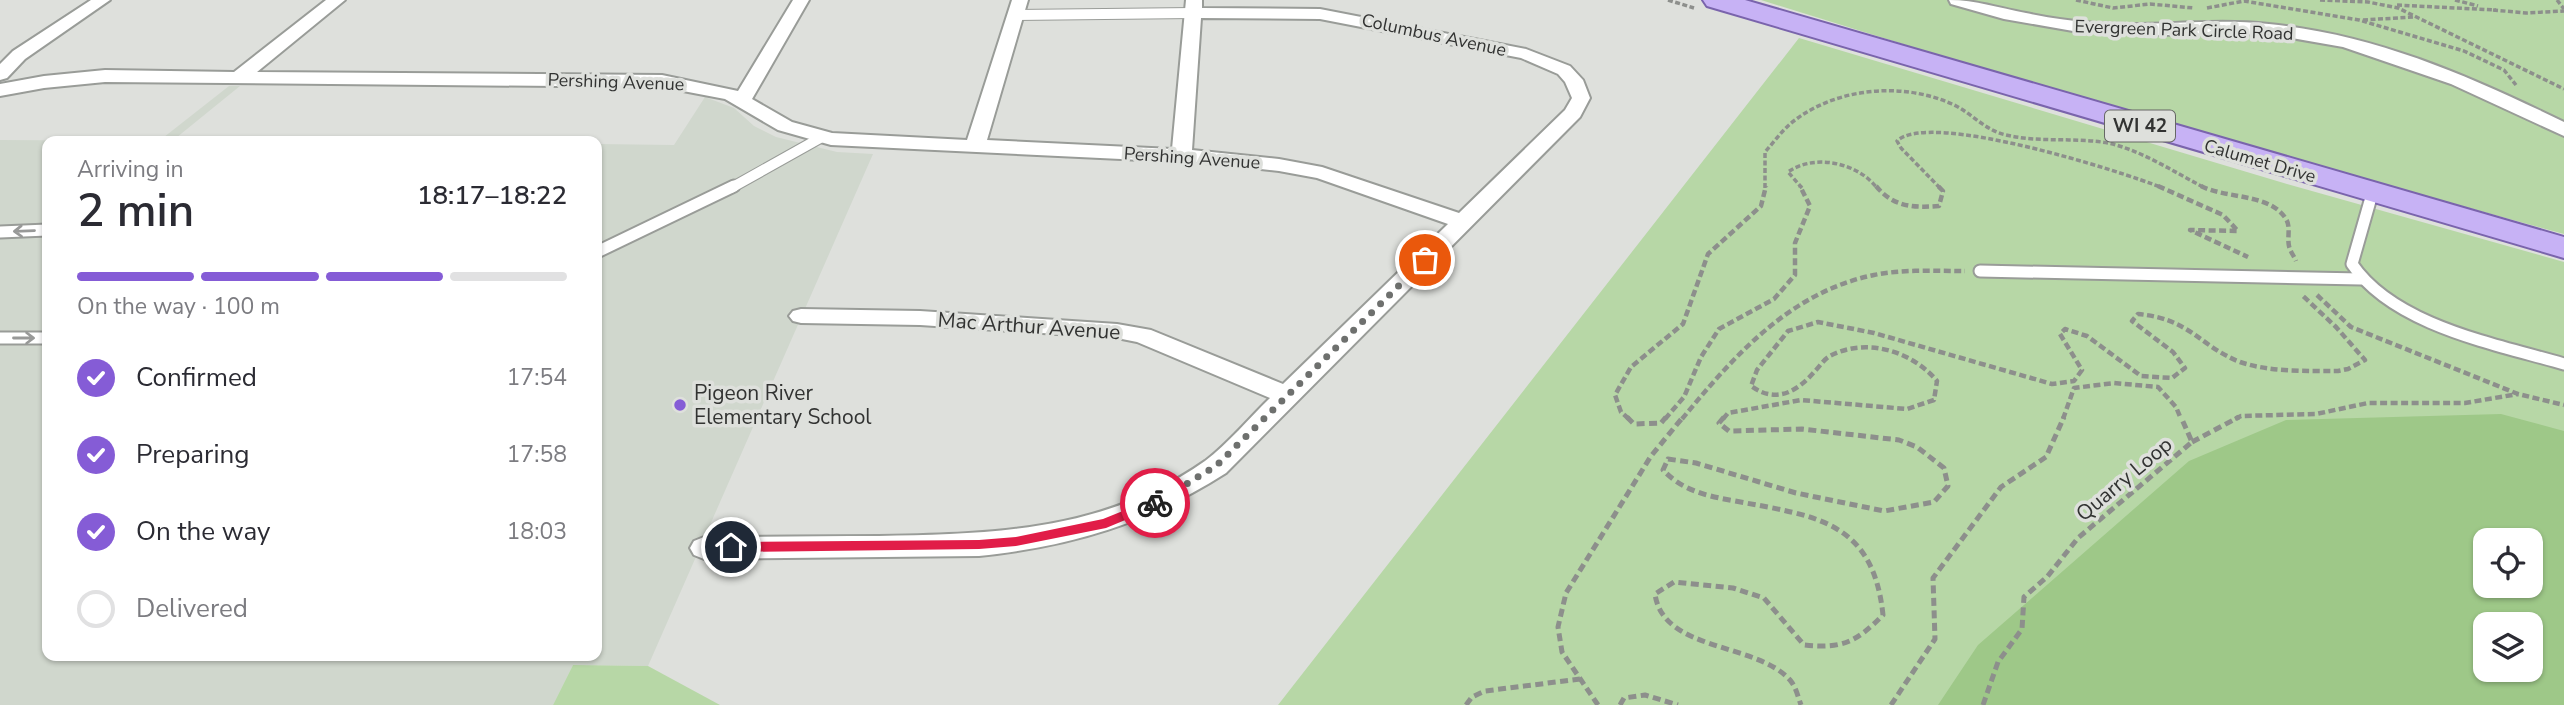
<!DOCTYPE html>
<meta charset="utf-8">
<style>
:root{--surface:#fff;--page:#f2f2f3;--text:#2b2b33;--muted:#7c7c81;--line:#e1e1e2;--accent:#855cd6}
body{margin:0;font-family:"Nunito Sans",sans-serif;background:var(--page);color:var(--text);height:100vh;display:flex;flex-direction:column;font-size:26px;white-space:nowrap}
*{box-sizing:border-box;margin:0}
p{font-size:23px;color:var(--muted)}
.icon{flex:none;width:38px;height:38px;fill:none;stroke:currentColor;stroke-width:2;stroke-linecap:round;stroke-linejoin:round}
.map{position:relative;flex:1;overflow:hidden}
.panel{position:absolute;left:42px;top:136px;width:560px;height:525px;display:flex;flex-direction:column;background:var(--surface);border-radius:14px;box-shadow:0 2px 5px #0004}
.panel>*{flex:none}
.fabs{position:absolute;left:2473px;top:528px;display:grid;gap:14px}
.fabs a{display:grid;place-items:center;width:70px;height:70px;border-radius:14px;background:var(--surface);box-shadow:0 2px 5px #0004;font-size:35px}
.pin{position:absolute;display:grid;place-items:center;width:60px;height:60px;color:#fff;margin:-30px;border:4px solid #fff;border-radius:50%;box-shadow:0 2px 7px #0007}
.courier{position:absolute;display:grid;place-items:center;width:70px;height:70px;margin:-35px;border:5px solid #e11d48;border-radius:50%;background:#fff;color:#222;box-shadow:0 2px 9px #0007}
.summary em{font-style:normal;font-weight:600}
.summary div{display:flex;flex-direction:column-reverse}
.summary{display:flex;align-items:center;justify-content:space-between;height:119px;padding:0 35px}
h1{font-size:46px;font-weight:600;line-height:52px}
.bar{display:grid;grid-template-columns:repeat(4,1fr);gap:10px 7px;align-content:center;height:84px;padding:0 35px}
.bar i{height:9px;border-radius:5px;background:var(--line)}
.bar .current{background:var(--accent)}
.bar p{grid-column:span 4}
ol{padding:0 35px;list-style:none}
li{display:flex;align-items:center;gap:21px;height:77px}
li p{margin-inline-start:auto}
li .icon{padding:7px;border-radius:50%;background:var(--accent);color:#fff;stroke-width:4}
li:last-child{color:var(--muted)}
li i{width:38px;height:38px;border:4px solid var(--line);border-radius:50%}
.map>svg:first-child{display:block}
.built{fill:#d0d7cd}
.green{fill:#b7d7a6;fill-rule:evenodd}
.water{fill:#9ec888;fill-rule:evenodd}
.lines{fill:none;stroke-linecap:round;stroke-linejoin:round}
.lane-far1-casing{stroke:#999c98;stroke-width:12}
.lane-casing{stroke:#999c98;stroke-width:15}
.street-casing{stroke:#999c98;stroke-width:4}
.primary-casing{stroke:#7a64ac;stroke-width:4}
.path-far2{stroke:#8d8f8c;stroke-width:3.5;stroke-dasharray:5 2.5;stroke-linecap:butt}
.path-far1{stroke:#8d8f8c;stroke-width:4.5;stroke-dasharray:7 3.5;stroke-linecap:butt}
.path{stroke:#8d8f8c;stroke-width:5;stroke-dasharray:8 4.5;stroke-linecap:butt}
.lane-far1{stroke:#fff;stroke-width:10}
.lane{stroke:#fff;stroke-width:11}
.street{fill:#fff;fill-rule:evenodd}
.primary{fill:#c7b2f5;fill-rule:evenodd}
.oneway{stroke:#989998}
.route{fill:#e11d48}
.done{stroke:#6e706e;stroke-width:7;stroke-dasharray:0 12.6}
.poi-dot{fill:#855cd6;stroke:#dee0dc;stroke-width:2.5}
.labels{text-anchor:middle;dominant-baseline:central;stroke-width:7;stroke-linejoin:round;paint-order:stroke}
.far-street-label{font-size:18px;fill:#323332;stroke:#dee0dc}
.shield{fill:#dee0dc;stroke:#666765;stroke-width:2}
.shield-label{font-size:19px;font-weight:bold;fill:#323332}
.street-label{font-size:21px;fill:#323332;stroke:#dee0dc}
.poi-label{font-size:21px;fill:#323332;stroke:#dee0dc;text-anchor:start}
</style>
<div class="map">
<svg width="2564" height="705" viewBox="0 0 2564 705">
<rect width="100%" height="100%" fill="#dee0dc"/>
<path class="built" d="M229,86H240L171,142H47V656H597V144L674,145L705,97L734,108L754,126L776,137L837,152L873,154L648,666L573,665L553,705H0V140L159,141Z"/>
<g class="green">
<path d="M1761,0H2564V234L2141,118Z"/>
<path d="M1799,38L2287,184L2564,262V705H1278ZM2485,541H2530V586H2485ZM2485,625H2530V670H2485Z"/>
<path d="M573,665L648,666L720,705H553Z"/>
</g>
<path class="water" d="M2501,414L2564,431V705H1938L1978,645L2189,461L2286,420ZM2485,541H2530V586H2485ZM2485,625H2530V670H2485Z"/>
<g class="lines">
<g class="lane-far1-casing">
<g id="lane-far1">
<path d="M1016,15L1193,13"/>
<path d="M731,188L822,137"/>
</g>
</g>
<g class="lane-casing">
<g id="lane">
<path d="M2372,194L2352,264C2394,326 2496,344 2564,364"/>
<path d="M0,232L47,230"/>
<path d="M597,252L734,186"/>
<path d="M1980,271L2361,279"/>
<path d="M0,338H47"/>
</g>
</g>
<g class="street-casing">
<g id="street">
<path d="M91,0H110L25,59L7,78L0,80V64L13,51Z"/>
<path d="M326,0H345L257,72L662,75L738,91L793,0H809L752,99L792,122L832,133L967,140L1012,0H1028L987,140L1172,149L1186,0H1202V8L1320,9L1526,49L1570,66L1583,80L1590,98L1580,117L1226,473C1146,524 1073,546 979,556L704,559L694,555L690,548L694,541L704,537C762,537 821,536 879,536C996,534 1105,531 1205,461C1228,444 1249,418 1270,398L1137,342L1117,338L920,325L801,323L793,321L789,316L793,311L801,309L920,311L1117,324L1151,330L1283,384L1448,224L1317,178L1279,171L1205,163L831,145L778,130L725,99L662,87L105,82L44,88L0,96V84L44,76L105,70L234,72ZM1201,18L1320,19L1521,58L1558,74L1565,82L1572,98L1565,110L1459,213L1322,167L1279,159L1192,150Z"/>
<path d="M1949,0C1976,0 1999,8 2026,13C2049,18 2072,21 2095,23C2153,27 2211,18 2269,24C2374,34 2470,76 2564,122V136L2451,84L2343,47L2268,34L2146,35L2073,31L2004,19L1951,4Z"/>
</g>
</g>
<g class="primary-casing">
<path id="primary" d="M1703,0H1745L2564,237V258L1707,6Z"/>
</g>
<g class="path-far2">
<path d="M1668,0L1694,8"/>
<path d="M2076,0L2113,8L2150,4L2194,8"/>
<path d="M2320,0L2368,2L2398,8L2564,89"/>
<path d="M2455,0L2478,6"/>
<path d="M2557,0L2564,9"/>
<path d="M2397,5L2496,10"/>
<path d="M2207,8L2244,1L2359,20L2464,51L2504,70L2516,85"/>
<path d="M2493,10L2526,13L2564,11"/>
<path d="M2363,20L2414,17"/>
<path d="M1765,188V152C1773,143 1781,132 1790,124C1833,88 1901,81 1952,104C1972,113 1984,130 2006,135C2040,143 2074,137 2108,143C2141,150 2174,172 2205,188"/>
<path d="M1802,188L1788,172C1815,153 1858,163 1877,188"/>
<path d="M1940,188L1901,148L1897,141C1929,110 2120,171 2163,188"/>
</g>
<g class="path-far1">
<path d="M1876,186C1893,207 1914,208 1939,206L1943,191L1938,186"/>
<path d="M2158,186L2223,215L2238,231L2190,230L2248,257"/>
<path d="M2201,186C2226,199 2270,193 2286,219C2291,227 2287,237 2289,246C2290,251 2294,256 2296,261"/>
<path d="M2317,295L2351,327L2518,394L2564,405"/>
<path d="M1629,419L1621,412L1615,395L1631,367L1683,324L1708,254L1761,206L1766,186"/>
<path d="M1665,419L1684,397L1701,357L1719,329L1774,299L1795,275V243L1810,206L1800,186"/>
<path d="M1682,419C1734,356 1790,292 1874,275C1904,269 1935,271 1965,271"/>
<path d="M1723,419L1728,413L1801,400L1907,409L1934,400L1937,381C1912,351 1866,337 1830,356C1824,359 1820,366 1815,371C1797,392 1776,404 1751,386L1757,370L1788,331L1818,322L1874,333L2052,384L2074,381L2082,370L2060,334L2065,329L2087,336L2141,376L2172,378L2185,368L2173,352L2132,321L2138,314C2191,319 2199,346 2240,362C2269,372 2308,371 2338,371L2348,369L2365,360L2336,327L2303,296"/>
<path d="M2063,419L2074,388L2114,383L2158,387L2176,407L2181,419"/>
<path d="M2235,419L2241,416L2316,414L2368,403H2465L2518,394"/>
</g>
<g class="path">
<path d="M1627,417L1634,424L1661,423L1666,417"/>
<path d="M1724,417L1719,423L1729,431L1802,429L1899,440L1917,447L1944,468L1948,486L1934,502L1884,511L1796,493L1696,463L1668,459L1663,470C1683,491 1707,496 1735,501C1815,516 1873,520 1883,615C1856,642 1843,649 1804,645L1764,598L1733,588L1674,582L1655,594C1663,652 1756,642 1790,680C1796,687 1798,697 1801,705"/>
<path d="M2192,442L2239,417"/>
<path d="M1466,705L1472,697L1485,691L1580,679"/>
<path d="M1598,705L1562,652L1558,627L1566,593L1651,456L1683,417"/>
<path d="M1620,705L1624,698L1645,695L1678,705"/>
<path d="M1891,705L1935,639L1933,578L2001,487L2046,457L2064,417"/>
<path d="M1983,705L1998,662L2022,629L2024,597L2047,577L2078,538L2192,442L2181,417"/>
</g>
<use href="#lane-far1" class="lane-far1"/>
<use href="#lane" class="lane"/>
<use href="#street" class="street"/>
<use href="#primary" class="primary"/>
</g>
<defs><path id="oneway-shaft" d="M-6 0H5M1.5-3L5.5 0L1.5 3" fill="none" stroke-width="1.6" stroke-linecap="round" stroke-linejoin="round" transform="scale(1.75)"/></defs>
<g class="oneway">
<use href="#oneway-shaft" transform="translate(24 231) rotate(178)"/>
<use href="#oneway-shaft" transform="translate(24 338)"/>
</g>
<path class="route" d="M1155,498L1159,499V506L1106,528L1016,546L979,549L731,552L724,547L731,542L979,540L1016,537L1103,519Z"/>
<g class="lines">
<path class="done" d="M1155,503L1216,466L1425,260"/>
</g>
<circle class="poi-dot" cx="680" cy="405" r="7"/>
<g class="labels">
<g class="far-street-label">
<text transform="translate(2184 30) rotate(2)">Evergreen Park Circle Road</text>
<text transform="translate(1434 35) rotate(12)">Columbus Avenue</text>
<text transform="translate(616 82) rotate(2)">Pershing Avenue</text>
<text transform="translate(1192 158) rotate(4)">Pershing Avenue</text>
<text transform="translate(2260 161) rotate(16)">Calumet Drive</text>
</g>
<rect class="shield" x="2105" y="110.5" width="70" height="31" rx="5"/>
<g class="shield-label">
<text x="2140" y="126">WI 42</text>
</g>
<g class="street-label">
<text transform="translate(1029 326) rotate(4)">Mac Arthur Avenue</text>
<text transform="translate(2124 479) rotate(-40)">Quarry Loop</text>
</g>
<g class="poi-label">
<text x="694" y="393">Pigeon River<tspan x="694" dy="24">Elementary School</tspan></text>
</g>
</g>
</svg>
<div class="fabs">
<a><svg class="icon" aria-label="locate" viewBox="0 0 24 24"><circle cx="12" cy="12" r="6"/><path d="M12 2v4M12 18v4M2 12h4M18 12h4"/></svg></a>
<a><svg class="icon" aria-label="layers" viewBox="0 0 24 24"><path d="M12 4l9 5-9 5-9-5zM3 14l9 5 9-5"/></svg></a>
</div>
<div class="pin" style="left:1425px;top:260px;background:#ea580c"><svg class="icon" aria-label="bag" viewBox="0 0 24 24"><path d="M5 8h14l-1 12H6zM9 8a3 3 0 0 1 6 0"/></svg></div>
<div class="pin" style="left:731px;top:547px;background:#1f2937"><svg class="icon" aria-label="home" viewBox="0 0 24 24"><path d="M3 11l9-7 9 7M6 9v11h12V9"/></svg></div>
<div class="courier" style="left:1155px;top:503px"><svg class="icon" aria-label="bike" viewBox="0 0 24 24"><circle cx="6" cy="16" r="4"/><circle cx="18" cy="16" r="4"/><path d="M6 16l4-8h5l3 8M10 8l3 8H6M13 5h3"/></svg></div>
<section class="panel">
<div class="summary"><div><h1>2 min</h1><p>Arriving in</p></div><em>18:17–18:22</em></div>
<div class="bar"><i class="current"></i><i class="current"></i><i class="current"></i><i></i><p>On the way · 100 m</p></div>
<ol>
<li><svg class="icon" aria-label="check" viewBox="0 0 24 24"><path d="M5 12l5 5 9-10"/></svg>Confirmed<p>17:54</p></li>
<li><svg class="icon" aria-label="check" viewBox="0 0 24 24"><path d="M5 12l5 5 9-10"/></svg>Preparing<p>17:58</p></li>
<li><svg class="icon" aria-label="check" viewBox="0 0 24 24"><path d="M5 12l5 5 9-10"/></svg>On the way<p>18:03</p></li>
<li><i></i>Delivered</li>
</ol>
</section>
</div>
